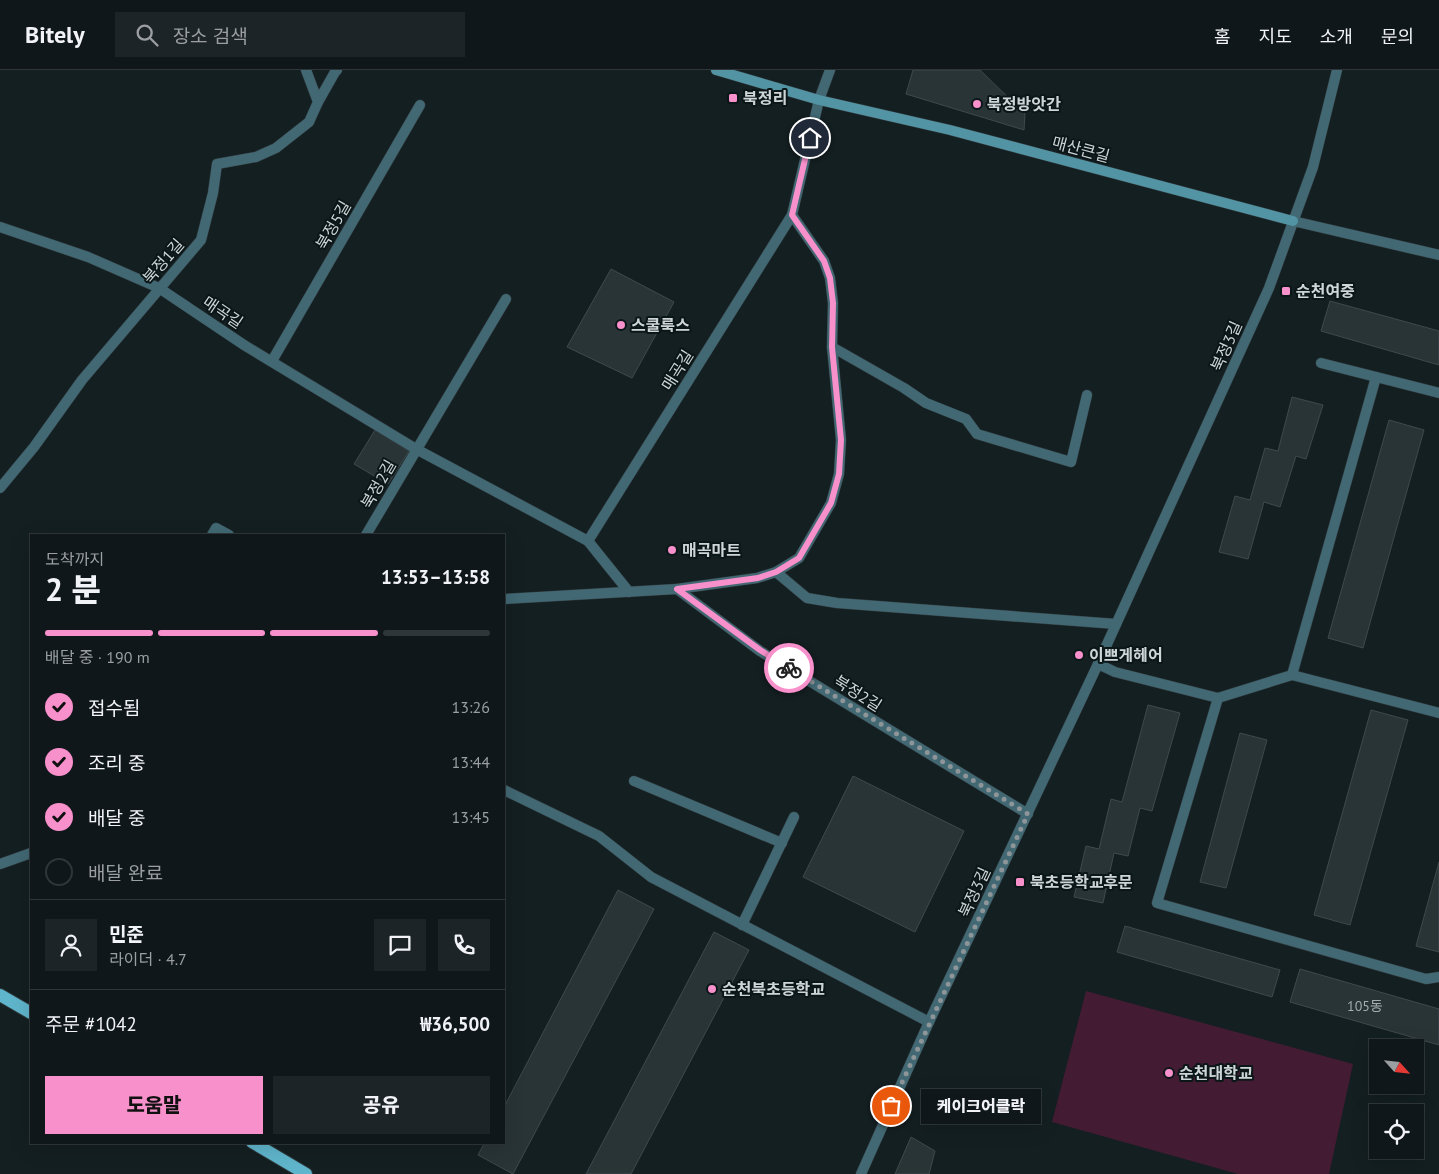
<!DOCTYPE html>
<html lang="ko">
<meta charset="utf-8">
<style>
:root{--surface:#0f171a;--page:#1d2427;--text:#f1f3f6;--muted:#9b9fa2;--line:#2f3639;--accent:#f890cb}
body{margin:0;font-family:"PT Sans","Noto Sans KR",sans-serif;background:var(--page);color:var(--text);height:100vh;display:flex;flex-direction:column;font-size:19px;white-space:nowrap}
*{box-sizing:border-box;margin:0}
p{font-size:16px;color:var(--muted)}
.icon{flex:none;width:28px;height:28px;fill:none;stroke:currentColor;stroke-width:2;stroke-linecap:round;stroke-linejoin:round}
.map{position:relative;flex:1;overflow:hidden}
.details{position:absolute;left:30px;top:464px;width:475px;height:610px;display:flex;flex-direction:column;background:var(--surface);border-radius:0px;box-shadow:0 5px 20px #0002,0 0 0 1px var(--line)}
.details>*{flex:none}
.needle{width:32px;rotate:117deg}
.controls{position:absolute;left:1369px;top:969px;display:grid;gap:10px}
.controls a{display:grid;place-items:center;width:55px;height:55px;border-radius:0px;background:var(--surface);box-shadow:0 5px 20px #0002,0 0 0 1px var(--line);font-size:25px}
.pin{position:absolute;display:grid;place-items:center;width:42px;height:42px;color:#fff;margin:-21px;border:2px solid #fff;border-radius:50%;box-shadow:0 1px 5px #0007}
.courier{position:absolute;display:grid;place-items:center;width:50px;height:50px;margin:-25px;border:4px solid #f890cb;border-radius:50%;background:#fff;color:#222;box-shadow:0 1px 6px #0007}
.bubble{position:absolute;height:35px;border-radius:0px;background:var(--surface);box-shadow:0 5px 20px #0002,0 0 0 1px var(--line);font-size:16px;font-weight:800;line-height:35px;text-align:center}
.summary em{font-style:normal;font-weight:800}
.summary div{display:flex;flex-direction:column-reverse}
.summary{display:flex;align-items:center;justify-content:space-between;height:85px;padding:0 15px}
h1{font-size:32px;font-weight:800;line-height:38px}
.bar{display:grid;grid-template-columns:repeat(4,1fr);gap:8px 5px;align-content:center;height:60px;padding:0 15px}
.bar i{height:6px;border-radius:4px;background:var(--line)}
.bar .on{background:var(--accent)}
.bar p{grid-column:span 4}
.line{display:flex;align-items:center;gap:12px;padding:0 15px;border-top:1px solid var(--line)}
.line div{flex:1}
.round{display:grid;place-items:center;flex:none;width:52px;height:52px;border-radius:0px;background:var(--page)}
ol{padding:0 15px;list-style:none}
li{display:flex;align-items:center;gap:15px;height:55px}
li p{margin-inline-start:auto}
li .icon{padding:5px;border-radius:50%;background:var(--accent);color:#111;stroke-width:4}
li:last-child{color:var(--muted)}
li i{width:28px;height:28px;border:2px solid var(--line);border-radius:50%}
.action{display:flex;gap:10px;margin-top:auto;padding:10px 15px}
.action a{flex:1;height:58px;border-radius:0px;background:var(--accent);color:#111;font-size:20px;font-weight:800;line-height:58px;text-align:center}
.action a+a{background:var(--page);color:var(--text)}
header{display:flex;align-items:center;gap:30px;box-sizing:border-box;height:70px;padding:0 25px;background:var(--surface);border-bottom:1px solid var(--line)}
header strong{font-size:24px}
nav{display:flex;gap:28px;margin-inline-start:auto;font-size:18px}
.search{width:350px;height:45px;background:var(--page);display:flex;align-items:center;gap:12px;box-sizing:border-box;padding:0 18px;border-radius:0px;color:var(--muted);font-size:19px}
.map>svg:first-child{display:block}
.green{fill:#431c33}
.building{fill:#293437;stroke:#3f4a4e}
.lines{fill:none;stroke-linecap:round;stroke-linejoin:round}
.lane-casing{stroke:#323c3f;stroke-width:11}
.street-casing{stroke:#323c3f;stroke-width:11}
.secondary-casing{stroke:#323c3f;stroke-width:11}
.primary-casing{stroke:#323c3f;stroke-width:14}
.lane{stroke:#416873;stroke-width:10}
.street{stroke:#416873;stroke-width:10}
.secondary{stroke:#5394a4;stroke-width:10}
.primary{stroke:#5fb5cb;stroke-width:12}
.done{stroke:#8d9598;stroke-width:5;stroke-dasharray:0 9}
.route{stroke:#f890cb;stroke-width:6}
.poi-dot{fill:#f890cb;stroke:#0b1618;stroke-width:2}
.labels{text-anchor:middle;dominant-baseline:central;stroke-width:4;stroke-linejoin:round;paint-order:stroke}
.number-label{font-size:14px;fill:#a5adaf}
.poi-label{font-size:16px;font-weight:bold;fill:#ced5d7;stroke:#0b1618;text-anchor:start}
.street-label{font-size:16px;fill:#ced5d7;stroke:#0b1618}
</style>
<header>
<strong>Bitely</strong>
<div class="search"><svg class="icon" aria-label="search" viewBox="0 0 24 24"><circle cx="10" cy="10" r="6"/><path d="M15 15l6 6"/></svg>장소 검색</div>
<nav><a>홈</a><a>지도</a><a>소개</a><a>문의</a></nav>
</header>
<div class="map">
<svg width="1439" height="1104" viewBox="0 0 1439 1104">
<rect width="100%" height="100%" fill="#141f22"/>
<path class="green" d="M1086,921L1353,994L1329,1104H1238L1052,1052Z"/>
<g class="building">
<path d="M913,0H980L1025,44L1024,60L906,24Z"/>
<path d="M611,199L674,232L632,308L567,277Z"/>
<path d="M1330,231L1439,261V295L1321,261Z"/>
<path d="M1292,327L1323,335L1306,389L1296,386L1280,437L1264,432L1248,489L1219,482L1235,426L1250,430L1265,378L1278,381Z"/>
<path d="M1389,350L1424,360L1363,578L1328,568Z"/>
<path d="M375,360L409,381L388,414L354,394Z"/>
<path d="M1148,635L1180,643L1152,741L1140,738L1128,786L1114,783L1103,833L1074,827L1086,776L1099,779L1111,729L1122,732Z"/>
<path d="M1371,640L1408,650L1350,855L1314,845Z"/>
<path d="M1240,663L1267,670L1226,818L1200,812Z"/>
<path d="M853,706L964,761L915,862L803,807Z"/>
<path d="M1439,792V882L1416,876Z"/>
<path d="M618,820L654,839L513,1104L478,1085L485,1072H504V1037Z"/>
<path d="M1125,856L1280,900L1272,927L1117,882Z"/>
<path d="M714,862L749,880L631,1104H586Z"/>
<path d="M1300,899L1439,939V975L1290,932Z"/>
<path d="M911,1067L935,1081L929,1104H895Z"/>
</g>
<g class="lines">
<g class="lane-casing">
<g id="lane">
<path d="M832,277L904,318L926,333L966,349L977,364L1071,392L1087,325"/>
<path d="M1321,293L1439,323"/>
<path d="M212,465L216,458L229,465"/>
<path d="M776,502L807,528L837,533L1116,554"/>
<path d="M1098,594L1115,602L1218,628L1292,605L1439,643"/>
<path d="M1292,605L1376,307"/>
<path d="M1218,628L1157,833L1426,909L1439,907"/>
<path d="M634,711L782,773"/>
<path d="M504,720L599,766L651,807L929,952"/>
<path d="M742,855L794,747"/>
</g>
</g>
<g class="street-casing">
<g id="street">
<path d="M318,32L335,2L337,0"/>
<path d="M1293,151L1439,185"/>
<path d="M0,157L88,187L159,218L244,275L416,379L588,471L629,522"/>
<path d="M272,291L420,35"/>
<path d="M0,418L34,377L82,310L201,170L213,123L217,94L256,87L276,78L309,52L318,32L306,0"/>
<path d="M366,465L506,229"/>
<path d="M588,471L792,145"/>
<path d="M677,519L757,508L776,502L799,488L831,433L839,404L841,370L832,277L833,233L830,208L824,191L792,145L819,30L830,0"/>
<path d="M504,529L677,519L760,581L1028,744"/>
<path d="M0,794L31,783"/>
<path d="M861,1104L929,952L1098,594L1269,218L1313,97L1337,0"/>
</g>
</g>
<g class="secondary-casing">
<path id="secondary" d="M716,0L819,30L950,60L1293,151"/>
</g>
<g class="primary-casing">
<g id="primary">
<path d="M0,925L31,943"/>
<path d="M252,1072L306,1104"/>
</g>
</g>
<use href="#lane" class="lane"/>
<use href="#street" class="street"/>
<use href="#secondary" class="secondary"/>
<use href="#primary" class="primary"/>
</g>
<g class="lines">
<path class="done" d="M789,598L1028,744L891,1036"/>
<path class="route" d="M789,598L760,580L677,519L758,508L776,502L799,488L831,433L839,404L841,370L832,277L833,233L830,208L824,191L792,145L810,68"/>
</g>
<g class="poi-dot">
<rect x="728" y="23" width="10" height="10" rx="2.5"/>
<circle cx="977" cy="34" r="5"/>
<rect x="1281" y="216" width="10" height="10" rx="2.5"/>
<circle cx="621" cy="255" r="5"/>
<circle cx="672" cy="480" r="5"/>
<circle cx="1079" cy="585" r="5"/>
<rect x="1015" y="807" width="10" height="10" rx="2.5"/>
<circle cx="712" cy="919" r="5"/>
<circle cx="1169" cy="1003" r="5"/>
</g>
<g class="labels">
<g class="number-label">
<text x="1365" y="936">105동</text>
</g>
<g class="poi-label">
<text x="743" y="28">북정리</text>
<text x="987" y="34">북정방앗간</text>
<text x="1296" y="221">순천여중</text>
<text x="631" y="255">스쿨룩스</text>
<text x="682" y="480">매곡마트</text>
<text x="1089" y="585">이쁘게헤어</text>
<text x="1030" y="812">북초등학교후문</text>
<text x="722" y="919">순천북초등학교</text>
<text x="1179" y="1003">순천대학교</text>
</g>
<g class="street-label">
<text transform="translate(1081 79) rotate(15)">매산큰길</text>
<text transform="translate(333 155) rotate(-60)">북정5길</text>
<text transform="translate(163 191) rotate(-49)">북정1길</text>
<text transform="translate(223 242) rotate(34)">매곡길</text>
<text transform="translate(1226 276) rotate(-66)">북정3길</text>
<text transform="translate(677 300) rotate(-58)">매곡길</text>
<text transform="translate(378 414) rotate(-60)">북정2길</text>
<text transform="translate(858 623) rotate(32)">북정2길</text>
<text transform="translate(974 822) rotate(-65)">북정3길</text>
</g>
</g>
</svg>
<div class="controls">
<a><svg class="needle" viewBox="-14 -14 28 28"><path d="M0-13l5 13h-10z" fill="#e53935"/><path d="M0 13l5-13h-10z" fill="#9b9fa2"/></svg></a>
<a><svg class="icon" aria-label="locate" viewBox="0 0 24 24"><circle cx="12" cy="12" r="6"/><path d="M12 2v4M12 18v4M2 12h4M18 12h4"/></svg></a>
</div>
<div class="pin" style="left:891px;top:1036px;background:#ea580c"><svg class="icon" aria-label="bag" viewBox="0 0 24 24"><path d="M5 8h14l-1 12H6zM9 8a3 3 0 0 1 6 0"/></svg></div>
<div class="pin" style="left:810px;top:68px;background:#1f2937"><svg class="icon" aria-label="home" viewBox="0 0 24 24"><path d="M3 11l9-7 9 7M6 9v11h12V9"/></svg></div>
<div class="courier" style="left:789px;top:598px"><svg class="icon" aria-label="bike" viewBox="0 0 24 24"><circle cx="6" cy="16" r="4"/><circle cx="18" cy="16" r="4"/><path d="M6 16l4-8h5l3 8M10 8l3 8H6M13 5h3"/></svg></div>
<div class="bubble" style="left:921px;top:1019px;width:120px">케이크어클락</div>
<section class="details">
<div class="summary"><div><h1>2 분</h1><p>도착까지</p></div><em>13:53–13:58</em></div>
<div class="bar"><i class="on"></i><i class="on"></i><i class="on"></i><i></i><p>배달 중 · 190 m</p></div>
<ol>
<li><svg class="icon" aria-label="check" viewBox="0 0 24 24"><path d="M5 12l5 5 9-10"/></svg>접수됨<p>13:26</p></li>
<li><svg class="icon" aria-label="check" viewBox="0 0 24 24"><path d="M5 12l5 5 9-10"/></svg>조리 중<p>13:44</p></li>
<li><svg class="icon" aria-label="check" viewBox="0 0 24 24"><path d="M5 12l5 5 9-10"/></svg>배달 중<p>13:45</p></li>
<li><i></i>배달 완료</li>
</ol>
<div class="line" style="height:90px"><a class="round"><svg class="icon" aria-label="person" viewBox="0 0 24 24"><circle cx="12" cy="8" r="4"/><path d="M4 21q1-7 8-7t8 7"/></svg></a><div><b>민준</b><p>라이더 · 4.7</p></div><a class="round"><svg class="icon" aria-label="chat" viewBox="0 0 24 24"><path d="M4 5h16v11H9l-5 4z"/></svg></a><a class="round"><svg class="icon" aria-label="phone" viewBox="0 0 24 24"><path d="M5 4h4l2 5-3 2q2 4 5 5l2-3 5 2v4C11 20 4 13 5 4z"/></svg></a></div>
<div class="line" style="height:65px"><div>주문 #1042</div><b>₩36,500</b></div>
<div class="action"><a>도움말</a><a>공유</a></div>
</section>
</div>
